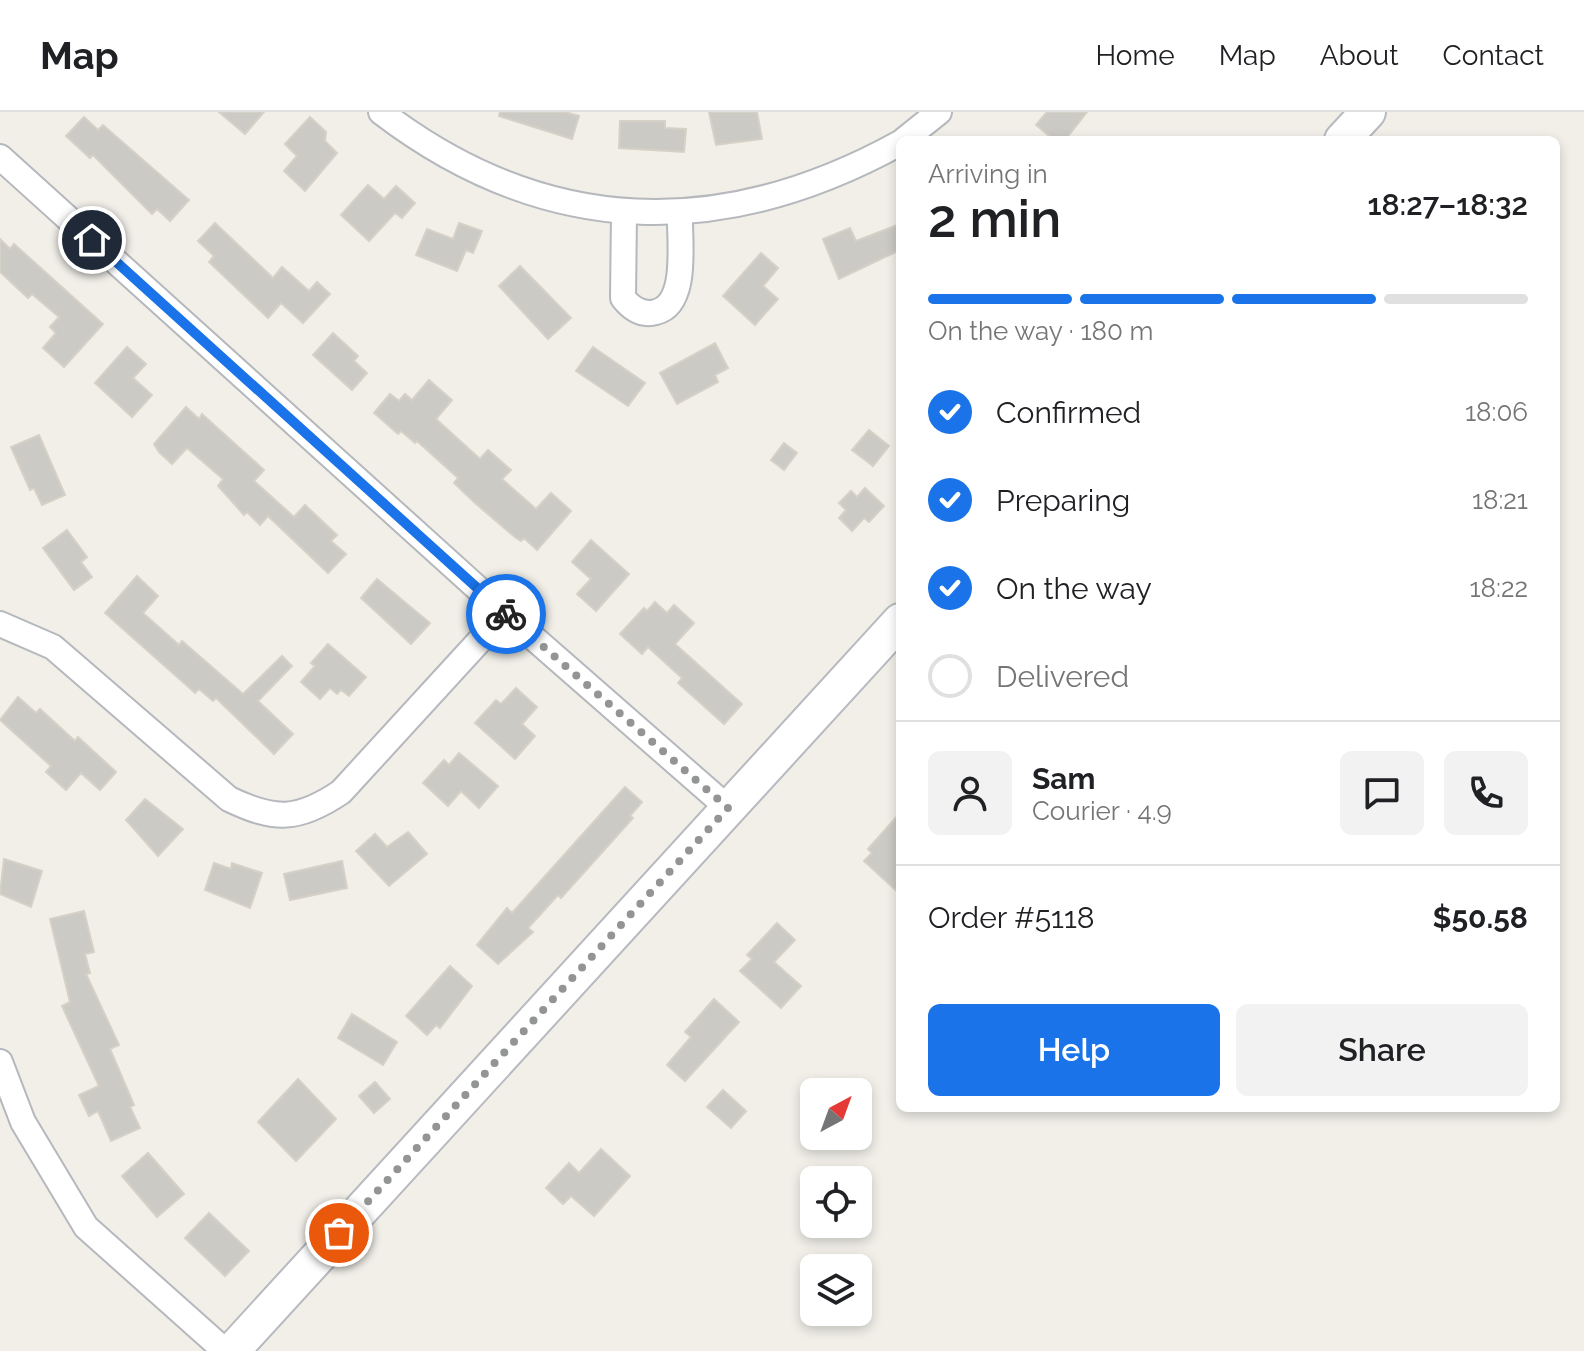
<!DOCTYPE html>
<meta charset="utf-8">
<style>
:root{--surface:#fff;--page:#f2f2f2;--text:#202124;--muted:#757577;--line:#e0e0e0;--accent:#1a73e8}
body{margin:0;font-family:Raleway,sans-serif;background:var(--page);color:var(--text);height:100vh;display:flex;flex-direction:column;font-size:30px;white-space:nowrap}
*{box-sizing:border-box;margin:0}
p{font-size:26px;color:var(--muted)}
.icon{flex:none;width:44px;height:44px;fill:none;stroke:currentColor;stroke-width:2;stroke-linecap:round;stroke-linejoin:round}
.map{position:relative;flex:1;overflow:hidden}
.sheet{position:absolute;left:896px;top:24px;width:664px;height:976px;display:flex;flex-direction:column;background:var(--surface);border-radius:12px;box-shadow:0 4px 12px #0003}
.sheet>*{flex:none}
.needle{width:52px;rotate:41deg}
.tools{position:absolute;left:800px;top:966px;display:grid;gap:16px}
.tools a{display:grid;place-items:center;width:72px;height:72px;border-radius:12px;background:var(--surface);box-shadow:0 4px 12px #0003;font-size:40px}
.pin{position:absolute;display:grid;place-items:center;width:68px;height:68px;color:#fff;margin:-34px;border:4px solid #fff;border-radius:50%;box-shadow:0 2px 8px #0007}
.courier{position:absolute;display:grid;place-items:center;width:80px;height:80px;margin:-40px;border:6px solid #1a73e8;border-radius:50%;background:#fff;color:#222;box-shadow:0 2px 10px #0007}
.head em{font-style:normal;font-weight:600}
.head div{display:flex;flex-direction:column-reverse}
.head{display:flex;align-items:center;justify-content:space-between;height:136px;padding:0 32px}
h1{font-size:52px;font-weight:600;line-height:60px}
.bar{display:grid;grid-template-columns:repeat(4,1fr);gap:12px 8px;align-content:center;height:96px;padding:0 32px}
.bar i{height:10px;border-radius:6px;background:var(--line)}
.bar .current{background:var(--accent)}
.bar p{grid-column:span 4}
.line{display:flex;align-items:center;gap:20px;padding:0 32px;border-top:2px solid var(--line)}
.line div{flex:1}
.round{display:grid;place-items:center;flex:none;width:84px;height:84px;border-radius:12px;background:var(--page)}
ol{padding:0 32px;list-style:none}
li{display:flex;align-items:center;gap:24px;height:88px}
li p{margin-inline-start:auto}
li .icon{padding:8px;border-radius:50%;background:var(--accent);color:#fff;stroke-width:4}
li:last-child{color:var(--muted)}
li i{width:44px;height:44px;border:4px solid var(--line);border-radius:50%}
.cta{display:flex;gap:16px;margin-top:auto;padding:16px 32px}
.cta a{flex:1;height:92px;border-radius:12px;background:var(--accent);color:#fff;font-size:32px;font-weight:600;line-height:92px;text-align:center}
.cta a+a{background:var(--page);color:var(--text)}
header{display:flex;align-items:center;gap:48px;box-sizing:border-box;height:112px;padding:0 40px;background:var(--surface);border-bottom:2px solid var(--line)}
header strong{font-size:38px}
nav{display:flex;gap:44px;margin-inline-start:auto;font-size:28px}
.map>svg:first-child{display:block}
.building{fill:#cccac5;stroke:#d6d1c6;stroke-width:2}
.lines{fill:none;stroke-linecap:round;stroke-linejoin:round}
.street-casing{stroke:#b5b8bc;stroke-width:28}
.secondary-casing{stroke:#b6babf;stroke-width:38}
.street{stroke:#fff;stroke-width:24}
.secondary{stroke:#fff;stroke-width:34}
.done{stroke:#929495;stroke-width:8;stroke-dasharray:0 14.4}
.route{stroke:#1a73e8;stroke-width:10}
</style>
<header>
<strong>Map</strong>
<nav><a>Home</a><a>Map</a><a>About</a><a>Contact</a></nav>
</header>
<div class="map">
<svg width="1584" height="1239" viewBox="0 0 1584 1239">
<rect width="100%" height="100%" fill="#f1efe8"/>
<g class="building">
<path d="M219,0H264L245,22Z"/>
<path d="M500,0H565L579,4L572,27L499,4Z"/>
<path d="M709,0H757L762,27L716,33Z"/>
<path d="M1047,0H1087L1065,28H1054L1036,13Z"/>
<path d="M84,5L98,18L103,13L189,88L170,109L157,97L152,102L93,43L90,46L66,24Z"/>
<path d="M310,5L326,20L325,29L337,41L305,79L284,59L297,44L285,32Z"/>
<path d="M620,9H665V16L686,17L684,40L619,36Z"/>
<path d="M368,73L384,87L396,74L415,91L402,106L395,101L369,129L341,103Z"/>
<path d="M215,111L273,166L282,155L309,179L317,170L330,182L303,211L281,191L268,206L209,150L214,144L198,129Z"/>
<path d="M459,111L482,119L473,141L466,138L457,159L416,143L427,117L453,127Z"/>
<path d="M900,112V138L839,167L823,127L850,116L856,129Z"/>
<path d="M0,127L10,137L14,132L103,212L64,255L43,236L56,221L50,215L59,205L32,182L28,186L0,160Z"/>
<path d="M761,141L778,156L763,174L778,187L755,213L723,184Z"/>
<path d="M520,154L571,206L548,227L499,174Z"/>
<path d="M333,221L358,244L354,249L367,261L352,278L313,243Z"/>
<path d="M715,231L728,256L715,263L718,270L677,292L660,261Z"/>
<path d="M127,235L146,252L133,266L152,283L132,305L95,271Z"/>
<path d="M593,235L645,271L628,294L576,259Z"/>
<path d="M429,268L452,288L436,307L480,347L488,338L511,358L502,367L536,397L551,381L571,399L537,438L524,426L521,429L516,426L475,391L454,371L458,366L417,329L415,331L401,319L398,322L374,301L390,282L399,289L405,282L412,288Z"/>
<path d="M186,295L199,307L202,302L264,358L254,369L294,405L305,393L337,423L331,429L346,442L328,461L268,404L260,413L247,400L244,403L218,374L223,367L187,336L172,352L159,340L154,332Z"/>
<path d="M869,318L889,334L873,354L852,338Z"/>
<path d="M39,323L65,383L42,393L34,376L30,378L11,335Z"/>
<path d="M784,331L797,341L784,358L771,348Z"/>
<path d="M865,376L884,394L869,410L864,406L852,419L839,406L846,398L839,391L851,379L857,385Z"/>
<path d="M67,418L87,445L81,450L92,465L74,478L43,436Z"/>
<path d="M591,428L629,462L596,499L577,482L591,467L572,450Z"/>
<path d="M137,464L158,484L143,501L179,533L182,529L243,582L282,544L292,554L258,589L293,622L274,642L216,586L213,589L199,577L195,581L105,501Z"/>
<path d="M377,467L430,511L411,532L361,486Z"/>
<path d="M655,490L667,501L674,493L694,511L675,532L742,592L724,612L678,571L682,566L648,535L642,542L620,522L644,496L647,499Z"/>
<path d="M328,532L366,565L349,584L341,578L337,582L330,576L320,587L301,570L315,554L311,551Z"/>
<path d="M516,576L537,595L522,612L535,624L515,647L475,611L496,588L501,592Z"/>
<path d="M18,585L36,601L40,597L75,629L78,625L116,660L100,678L81,661L66,678L46,660L51,654L0,608Z"/>
<path d="M459,641L498,674L479,696L461,679L448,694L423,671L444,648L449,653Z"/>
<path d="M625,675L642,690L630,704L633,706L561,786L558,783L528,816L533,820L498,852L477,833L507,796L512,801Z"/>
<path d="M145,687L183,717L158,744L126,708Z"/>
<path d="M900,701V782L864,749L872,741L868,737Z"/>
<path d="M408,720L427,742L389,774L356,739L375,722L387,735Z"/>
<path d="M4,747L42,759L31,795L0,782Z"/>
<path d="M342,749L347,776L290,788L284,762Z"/>
<path d="M214,751L231,757L232,751L262,761L250,796L205,778Z"/>
<path d="M84,799L94,840L85,842L90,861L86,862L119,933L110,937L134,993L130,995L140,1016L111,1029L98,999L89,1004L79,983L99,974L62,894L70,890L50,807Z"/>
<path d="M777,811L795,828L774,850L801,874L781,896L740,859L752,847L747,843Z"/>
<path d="M450,854L472,874L440,916L436,913L427,923L406,904Z"/>
<path d="M714,887L739,910L685,969L667,953L691,925L685,920Z"/>
<path d="M352,902L397,930L383,953L338,926Z"/>
<path d="M298,967L336,1007L296,1049L258,1010Z"/>
<path d="M375,970L390,987L374,1001L359,984Z"/>
<path d="M723,978L746,999L731,1016L707,995Z"/>
<path d="M601,1037L630,1064L594,1104L571,1084L563,1092L546,1076L569,1051L579,1061Z"/>
<path d="M148,1041L184,1082L157,1105L122,1064Z"/>
<path d="M209,1101L249,1139L225,1164L185,1126Z"/>
</g>
<g class="lines">
<g class="street-casing">
<g id="street">
<path d="M381,0C546,126 722,129 900,31"/>
<path d="M904,28L939,0"/>
<path d="M0,45L505,501L728,696"/>
<path d="M624,101L623,186C631,196 642,204 656,200C689,192 679,128 680,102"/>
<path d="M0,512L53,535L229,687C275,709 298,709 341,680L505,501"/>
<path d="M0,950L23,1010L86,1115L225,1239"/>
</g>
</g>
<g class="secondary-casing">
<g id="secondary">
<path d="M1342,28L1368,0"/>
<path d="M232,1239L900,509"/>
</g>
</g>
<use href="#street" class="street"/>
<use href="#secondary" class="secondary"/>
</g>
<g class="lines">
<path class="done" d="M339,1121L728,696L506,502"/>
<path class="route" d="M92,128L506,502"/>
</g>
</svg>
<div class="tools">
<a><svg class="needle" viewBox="-14 -14 28 28"><path d="M0-13l5 13h-10z" fill="#e53935"/><path d="M0 13l5-13h-10z" fill="#757577"/></svg></a>
<a><svg class="icon" aria-label="locate" viewBox="0 0 24 24"><circle cx="12" cy="12" r="6"/><path d="M12 2v4M12 18v4M2 12h4M18 12h4"/></svg></a>
<a><svg class="icon" aria-label="layers" viewBox="0 0 24 24"><path d="M12 4l9 5-9 5-9-5zM3 14l9 5 9-5"/></svg></a>
</div>
<div class="pin" style="left:339px;top:1121px;background:#ea580c"><svg class="icon" aria-label="bag" viewBox="0 0 24 24"><path d="M5 8h14l-1 12H6zM9 8a3 3 0 0 1 6 0"/></svg></div>
<div class="pin" style="left:92px;top:128px;background:#1f2937"><svg class="icon" aria-label="home" viewBox="0 0 24 24"><path d="M3 11l9-7 9 7M6 9v11h12V9"/></svg></div>
<div class="courier" style="left:506px;top:502px"><svg class="icon" aria-label="bike" viewBox="0 0 24 24"><circle cx="6" cy="16" r="4"/><circle cx="18" cy="16" r="4"/><path d="M6 16l4-8h5l3 8M10 8l3 8H6M13 5h3"/></svg></div>
<section class="sheet">
<div class="head"><div><h1>2 min</h1><p>Arriving in</p></div><em>18:27–18:32</em></div>
<div class="bar"><i class="current"></i><i class="current"></i><i class="current"></i><i></i><p>On the way · 180 m</p></div>
<ol>
<li><svg class="icon" aria-label="check" viewBox="0 0 24 24"><path d="M5 12l5 5 9-10"/></svg>Confirmed<p>18:06</p></li>
<li><svg class="icon" aria-label="check" viewBox="0 0 24 24"><path d="M5 12l5 5 9-10"/></svg>Preparing<p>18:21</p></li>
<li><svg class="icon" aria-label="check" viewBox="0 0 24 24"><path d="M5 12l5 5 9-10"/></svg>On the way<p>18:22</p></li>
<li><i></i>Delivered</li>
</ol>
<div class="line" style="height:144px"><a class="round"><svg class="icon" aria-label="person" viewBox="0 0 24 24"><circle cx="12" cy="8" r="4"/><path d="M4 21q1-7 8-7t8 7"/></svg></a><div><b>Sam</b><p>Courier · 4.9</p></div><a class="round"><svg class="icon" aria-label="chat" viewBox="0 0 24 24"><path d="M4 5h16v11H9l-5 4z"/></svg></a><a class="round"><svg class="icon" aria-label="phone" viewBox="0 0 24 24"><path d="M5 4h4l2 5-3 2q2 4 5 5l2-3 5 2v4C11 20 4 13 5 4z"/></svg></a></div>
<div class="line" style="height:104px"><div>Order #5118</div><b>$50.58</b></div>
<div class="cta"><a>Help</a><a>Share</a></div>
</section>
</div>
